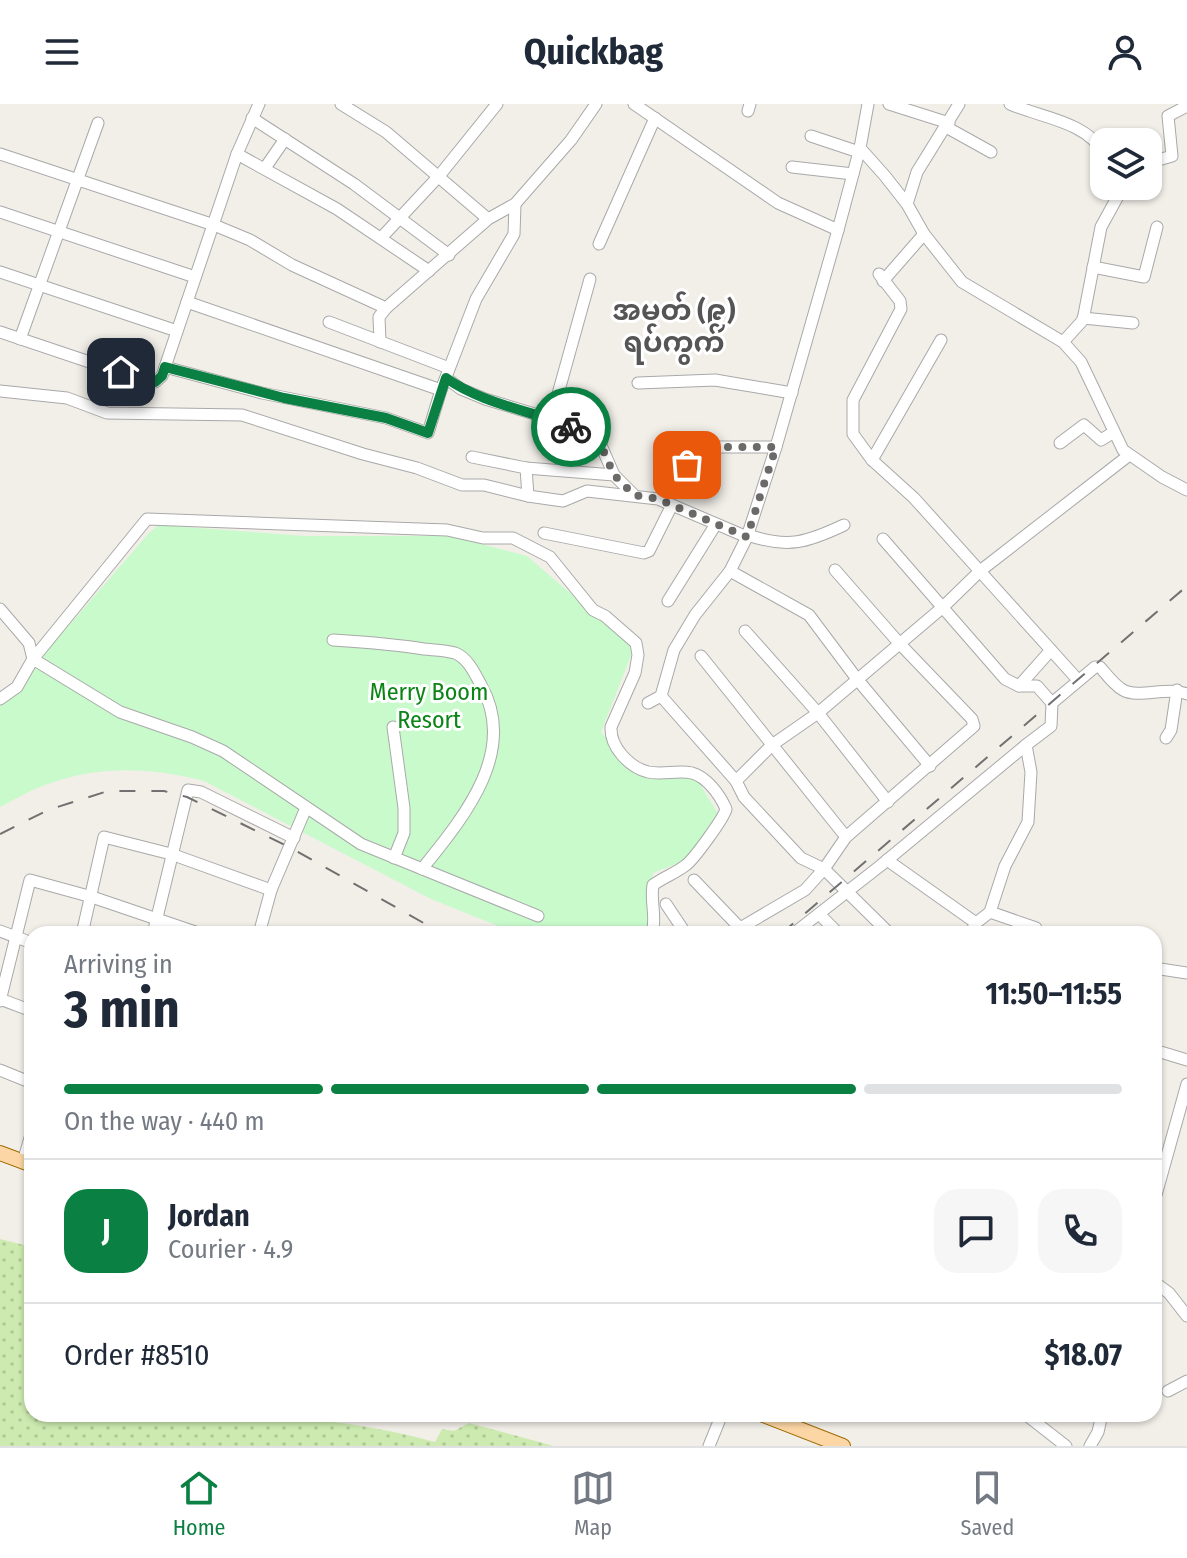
<!DOCTYPE html>
<meta charset="utf-8">
<style>
:root{--surface:#fff;--page:#f6f6f7;--text:#1f2937;--muted:#747a83;--line:#e0e1e3;--accent:#0b8043}
body{margin:0;font-family:"Fira Sans Condensed","Noto Sans Myanmar",sans-serif;background:var(--page);color:var(--text);height:100vh;display:flex;flex-direction:column;font-size:30px;white-space:nowrap}
*{box-sizing:border-box;margin:0}
p{font-size:26px;color:var(--muted)}
.icon{flex:none;width:44px;height:44px;fill:none;stroke:currentColor;stroke-width:2;stroke-linecap:round;stroke-linejoin:round}
.map{position:relative;flex:1;overflow:hidden}
.sheet{position:absolute;left:24px;top:822px;width:1138px;height:496px;display:flex;flex-direction:column;background:var(--surface);border-radius:24px;box-shadow:0 2px 6px #0004}
.sheet>*{flex:none}
.tools{position:absolute;left:1090px;top:24px;display:grid;gap:16px}
.tools a{display:grid;place-items:center;width:72px;height:72px;border-radius:16px;background:var(--surface);box-shadow:0 2px 6px #0004;font-size:40px}
.pin{position:absolute;display:grid;place-items:center;width:68px;height:68px;color:#fff;margin:-34px;border-radius:16px;box-shadow:0 4px 12px #0006}
.courier{position:absolute;display:grid;place-items:center;width:80px;height:80px;margin:-40px;border:6px solid #0b8043;border-radius:50%;background:#fff;color:#222;box-shadow:0 2px 10px #0007}
.headline em{font-style:normal;font-weight:700}
.headline div{display:flex;flex-direction:column-reverse}
.headline{display:flex;align-items:center;justify-content:space-between;height:136px;padding:0 40px}
h1{font-size:52px;font-weight:700;line-height:60px}
.bar{display:grid;grid-template-columns:repeat(4,1fr);gap:12px 8px;align-content:center;height:96px;padding:0 40px}
.bar i{height:10px;border-radius:6px;background:var(--line)}
.bar .selected{background:var(--accent)}
.bar p{grid-column:span 4}
.line{display:flex;align-items:center;gap:20px;padding:0 40px;border-top:2px solid var(--line)}
.line div{flex:1}
.round{display:grid;place-items:center;flex:none;width:84px;height:84px;border-radius:24px;background:var(--page)}
header{display:flex;justify-content:space-between;align-items:center;height:104px;padding:0 40px;background:var(--surface);font-size:36px;font-weight:700}
.tab-bar{display:flex;justify-content:space-around;align-items:center;height:112px;border-top:2px solid var(--line);background:var(--surface);font-size:22px;color:var(--muted)}
.tab-bar a{display:grid;justify-items:center;gap:4px}
.tab-bar .selected{color:var(--accent)}
.map>svg:first-child{display:block}
.grass{fill:url(#grass-dots)}
.park{fill:#c8facc}
.lines{fill:none;stroke-linecap:round;stroke-linejoin:round}
.minor-casing{stroke:#a9a9a9;stroke-width:13}
.major-casing{stroke:#a06b00;stroke-width:16}
.minor{stroke:#fff;stroke-width:11}
.major{stroke:#fcd6a4;stroke-width:14}
.rail{stroke:#707070;stroke-width:2;stroke-dasharray:16 16;stroke-linecap:butt}
.done{stroke:#6b6a68;stroke-width:8;stroke-dasharray:0 14.4}
.route{stroke:#0b8043;stroke-width:10}
.labels{text-anchor:middle;dominant-baseline:central;stroke-width:6;stroke-linejoin:round;paint-order:stroke}
.park-label{font-size:24px;fill:#0c8416;stroke:#fff}
.quarter-label{font-size:28px;font-weight:bold;fill:#555;stroke:#fff}
</style>
<header><svg class="icon" aria-label="menu" viewBox="0 0 24 24"><path d="M4 6h16M4 12h16M4 18h16"/></svg>Quickbag<svg class="icon" aria-label="person" viewBox="0 0 24 24"><circle cx="12" cy="8" r="4"/><path d="M4 21q1-7 8-7t8 7"/></svg></header>
<div class="map">
<svg width="1187" height="1342" viewBox="0 0 1187 1342">
<defs>
<pattern id="grass-dots" width="8" height="8" patternUnits="userSpaceOnUse" patternTransform="scale(2)"><rect width="8" height="8" fill="#cdebb0"/><path d="M2 2h.1M6 6h.1" fill="none" stroke="#b0c997" stroke-width="1.8" stroke-linecap="round"/></pattern>
</defs>
<rect width="100%" height="100%" fill="#f2efe9"/>
<path class="grass" d="M0,1135L32,1143V1310C166,1310 304,1301 435,1338L442,1325L454,1327L469,1319L554,1342H0Z"/>
<path class="park" d="M159,421L305,432H450L527,452L634,544L601,628L627,658L697,675L720,713L686,756L653,769L646,830H518L431,795L204,677C152,664 102,661 51,679C33,684 16,695 0,703V601L149,429Z"/>
<g class="lines">
<g class="minor-casing">
<g id="minor">
<path d="M341,0L386,28L488,115"/>
<path d="M634,0L778,99L838,126"/>
<path d="M889,0L949,19"/>
<path d="M1010,0C1042,14 1085,17 1104,49"/>
<path d="M748,7L750,0"/>
<path d="M252,14L354,80L449,151"/>
<path d="M946,23L991,48"/>
<path d="M811,32L859,48"/>
<path d="M860,44L885,72L907,100L924,130L962,178L1063,238L1081,258L1123,346L1162,373L1187,386"/>
<path d="M0,50L214,121L250,136L292,161L386,204L488,115L515,100L571,36L596,0"/>
<path d="M237,50L337,105L429,167"/>
<path d="M1148,59L1172,52L1168,12L1187,2"/>
<path d="M792,63L853,70"/>
<path d="M265,64L285,35"/>
<path d="M907,100L917,68L959,0"/>
<path d="M0,108L195,173"/>
<path d="M381,134L439,72L497,0"/>
<path d="M599,140L655,14"/>
<path d="M1093,163L1144,173L1157,123"/>
<path d="M0,168L177,227"/>
<path d="M879,170L900,197L901,205L853,296V330L872,356L914,394L1078,576"/>
<path d="M883,177L924,130"/>
<path d="M187,198L441,286L476,195L514,130L515,100"/>
<path d="M1083,214L1133,219"/>
<path d="M329,218L449,264"/>
<path d="M0,228L146,277L155,278L162,272L237,50L259,0"/>
<path d="M20,235L98,19"/>
<path d="M380,238L379,213L386,204"/>
<path d="M1063,238L1083,216L1101,123L1118,92L1120,82"/>
<path d="M165,263L262,289L386,314L428,329L441,286"/>
<path d="M446,274L461,285L485,295L551,315L577,326L600,339L614,371L634,391"/>
<path d="M638,279L715,276L792,289"/>
<path d="M0,287L67,294L107,309L242,311L363,350L417,364L462,381H484L528,392L526,364"/>
<path d="M551,315L590,175"/>
<path d="M1060,339L1084,321L1101,336L1114,328"/>
<path d="M472,353L526,364L614,371"/>
<path d="M872,356L941,236"/>
<path d="M676,373L699,350L711,343H776"/>
<path d="M528,392L563,397L587,387L658,395L747,433L776,343L838,126L860,44L868,0"/>
<path d="M544,429L644,449L649,447L672,401"/>
<path d="M748,431C788,445 808,438 844,421"/>
<path d="M883,435L1005,575L1019,582H1037L1052,599"/>
<path d="M730,467L809,511L857,575L930,662"/>
<path d="M668,497L716,420"/>
<path d="M0,505L29,539L33,555L17,583L0,595"/>
<path d="M745,527L818,609L888,698"/>
<path d="M333,536C364,538 394,540 424,545C434,546 445,546 455,549C468,554 475,570 481,581C519,648 463,714 422,765"/>
<path d="M701,552L846,733"/>
<path d="M1019,582L1051,546"/>
<path d="M661,592L736,677"/>
<path d="M648,599L661,592L674,546L695,511L730,467L747,433"/>
<path d="M393,623L404,704V729L394,754"/>
<path d="M1166,634L1171,626L1177,586"/>
<path d="M887,756L976,819"/>
<path d="M694,776L740,824"/>
<path d="M666,800L686,830"/>
<path d="M990,808L1036,824"/>
<path d="M819,810L839,830"/>
<path d="M538,812L361,740L223,647L192,633L120,608L33,555L147,415L447,426L483,434H513L550,453L593,506L605,512L636,539L638,551L635,569L611,623C610,643 629,663 648,668C662,671 678,666 692,669C707,673 720,691 726,705C724,714 694,755 686,761C676,769 664,773 653,781C650,798 657,813 652,830"/>
<path d="M0,827L32,839"/>
<path d="M82,830L104,733L171,750L271,786"/>
<path d="M153,830L188,686L201,688L294,734"/>
<path d="M259,830L271,786L306,704"/>
<path d="M730,830L805,786L824,765L846,733L974,622L972,615L899,539L835,466"/>
<path d="M793,830L880,762L1026,641"/>
<path d="M890,830L824,765L801,754L744,693L736,677L772,641L818,609L943,503L980,467L1128,352"/>
<path d="M970,830L976,819L990,808L1005,762L1028,718L1031,668L1026,641L1051,622L1052,599L1095,563H1100C1106,570 1114,581 1123,586C1139,595 1167,582 1187,590"/>
<path d="M1154,864L1187,869"/>
<path d="M0,895L32,907"/>
<path d="M0,897L30,776L92,793L201,830"/>
<path d="M1154,946L1187,956"/>
<path d="M0,966L32,979"/>
<path d="M23,1058L32,1027"/>
<path d="M1154,1098L1187,980"/>
<path d="M1154,1178L1169,1189L1187,1212"/>
<path d="M1168,1287L1187,1277"/>
<path d="M1025,1310L1066,1342"/>
<path d="M709,1342L722,1310"/>
<path d="M1090,1342L1098,1328L1102,1310"/>
</g>
</g>
<g class="major-casing">
<g id="major">
<path d="M0,1049L32,1061"/>
<path d="M761,1310L843,1342"/>
</g>
</g>
<use href="#minor" class="minor"/>
<use href="#major" class="major"/>
<g class="rail">
<path d="M0,730L48,706L108,687H164L187,693L291,744L443,830"/>
<path d="M781,830L1187,482"/>
</g>
</g>
<g class="lines">
<path class="done" d="M571,323L600,339L614,371L634,391L658,395L747,433L776,343H711L687,361"/>
<path class="route" d="M121,268L155,278L162,272L165,263L284,294L386,314L428,329L446,274C483,300 529,306 571,323"/>
</g>
<g class="labels">
<g class="park-label">
<text x="429" y="588">Merry Boom<tspan x="429" dy="28">Resort</tspan></text>
</g>
<g class="quarter-label">
<text x="674" y="206">အမှတ် (၉)<tspan x="674" dy="32">ရပ်ကွက်</tspan></text>
</g>
</g>
</svg>
<div class="tools">
<a><svg class="icon" aria-label="layers" viewBox="0 0 24 24"><path d="M12 4l9 5-9 5-9-5zM3 14l9 5 9-5"/></svg></a>
</div>
<div class="pin" style="left:687px;top:361px;background:#ea580c"><svg class="icon" aria-label="bag" viewBox="0 0 24 24"><path d="M5 8h14l-1 12H6zM9 8a3 3 0 0 1 6 0"/></svg></div>
<div class="pin" style="left:121px;top:268px;background:#1f2937"><svg class="icon" aria-label="home" viewBox="0 0 24 24"><path d="M3 11l9-7 9 7M6 9v11h12V9"/></svg></div>
<div class="courier" style="left:571px;top:323px"><svg class="icon" aria-label="bike" viewBox="0 0 24 24"><circle cx="6" cy="16" r="4"/><circle cx="18" cy="16" r="4"/><path d="M6 16l4-8h5l3 8M10 8l3 8H6M13 5h3"/></svg></div>
<section class="sheet">
<div class="headline"><div><h1>3 min</h1><p>Arriving in</p></div><em>11:50–11:55</em></div>
<div class="bar"><i class="selected"></i><i class="selected"></i><i class="selected"></i><i></i><p>On the way · 440 m</p></div>
<div class="line" style="height:144px"><b class="round" style="background:var(--accent);color:#fff">J</b><div><b>Jordan</b><p>Courier · 4.9</p></div><a class="round"><svg class="icon" aria-label="chat" viewBox="0 0 24 24"><path d="M4 5h16v11H9l-5 4z"/></svg></a><a class="round"><svg class="icon" aria-label="phone" viewBox="0 0 24 24"><path d="M5 4h4l2 5-3 2q2 4 5 5l2-3 5 2v4C11 20 4 13 5 4z"/></svg></a></div>
<div class="line" style="height:104px"><div>Order #8510</div><b>$18.07</b></div>
</section>
</div>
<nav class="tab-bar">
<a class="selected"><svg class="icon" aria-label="home" viewBox="0 0 24 24"><path d="M3 11l9-7 9 7M6 9v11h12V9"/></svg>Home</a>
<a><svg class="icon" aria-label="map" viewBox="0 0 24 24"><path d="M3 6l6-2 6 2 6-2v14l-6 2-6-2-6 2zM9 4v14M15 6v14"/></svg>Map</a>
<a><svg class="icon" aria-label="saved" viewBox="0 0 24 24"><path d="M7 4h10v16l-5-4-5 4z"/></svg>Saved</a>
</nav>
